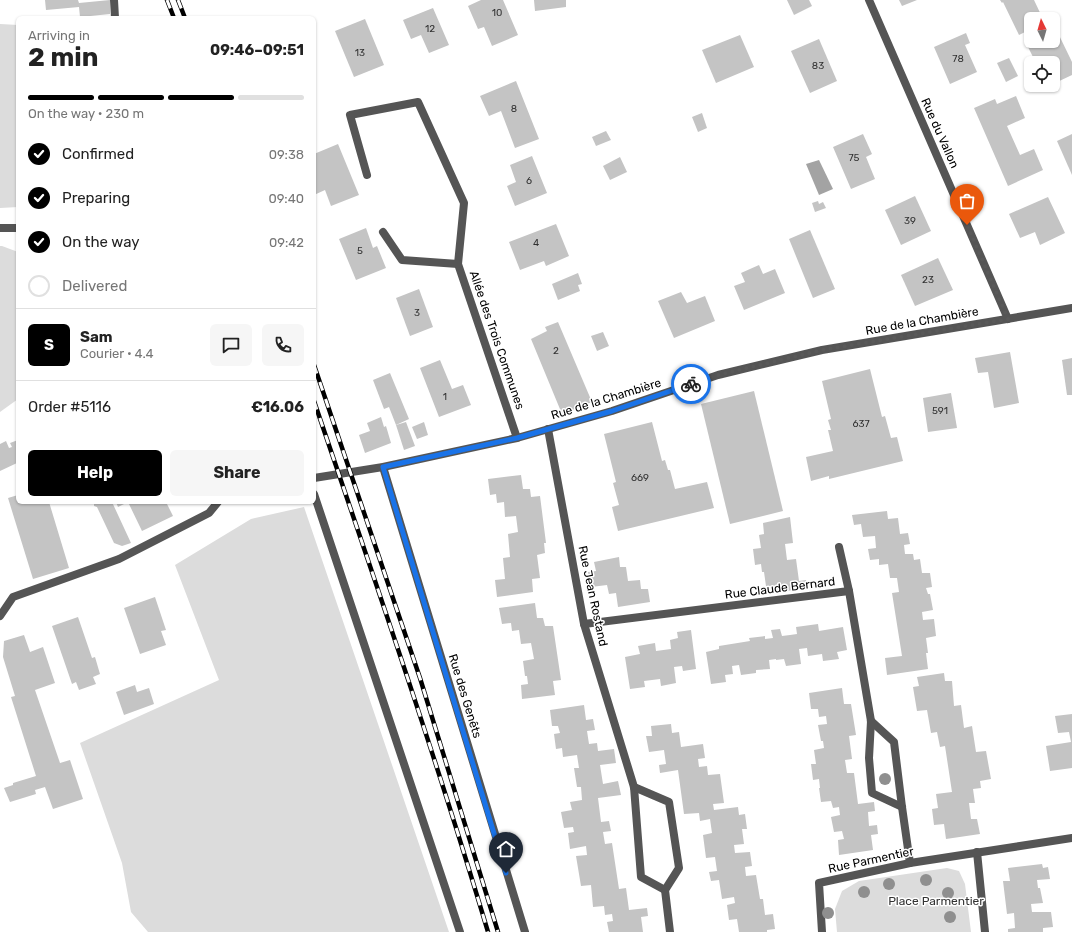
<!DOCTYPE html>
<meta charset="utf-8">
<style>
:root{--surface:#fff;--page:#f6f6f6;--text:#222;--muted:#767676;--line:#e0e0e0;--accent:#000}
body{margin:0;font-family:Rubik,sans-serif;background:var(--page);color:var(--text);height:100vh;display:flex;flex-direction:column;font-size:15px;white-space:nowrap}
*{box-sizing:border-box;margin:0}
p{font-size:13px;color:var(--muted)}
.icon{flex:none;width:22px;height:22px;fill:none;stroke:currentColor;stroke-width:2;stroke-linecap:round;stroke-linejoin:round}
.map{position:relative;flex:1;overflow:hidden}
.panel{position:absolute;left:16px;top:16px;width:300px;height:488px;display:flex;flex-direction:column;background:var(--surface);border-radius:6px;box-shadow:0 1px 3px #0004}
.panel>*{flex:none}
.needle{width:26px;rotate:355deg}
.fabs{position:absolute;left:1024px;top:12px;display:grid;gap:8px}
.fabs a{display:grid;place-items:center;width:36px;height:36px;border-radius:6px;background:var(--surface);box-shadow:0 1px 3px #0004;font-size:20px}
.pin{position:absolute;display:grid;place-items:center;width:34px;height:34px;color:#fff;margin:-41px -17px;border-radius:50% 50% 50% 0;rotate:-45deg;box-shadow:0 0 4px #0007}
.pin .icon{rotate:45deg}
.courier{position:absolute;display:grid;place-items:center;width:40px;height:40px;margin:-20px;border:3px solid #1a73e8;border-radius:50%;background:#fff;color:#222;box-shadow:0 1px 5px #0007}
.head em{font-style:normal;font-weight:700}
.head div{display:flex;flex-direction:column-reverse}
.head{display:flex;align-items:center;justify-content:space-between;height:68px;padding:0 12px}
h1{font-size:26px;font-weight:700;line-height:30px}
.bar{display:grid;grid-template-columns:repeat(4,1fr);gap:6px 4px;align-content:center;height:48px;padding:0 12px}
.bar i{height:5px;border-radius:3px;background:var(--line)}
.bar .active{background:var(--accent)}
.bar p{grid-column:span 4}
.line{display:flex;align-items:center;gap:10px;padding:0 12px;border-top:1px solid var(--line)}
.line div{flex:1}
.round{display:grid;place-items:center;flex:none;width:42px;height:42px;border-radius:6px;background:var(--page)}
ol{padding:0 12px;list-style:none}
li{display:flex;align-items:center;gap:12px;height:44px}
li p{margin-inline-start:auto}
li .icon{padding:4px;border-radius:50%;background:var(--accent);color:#fff;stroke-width:4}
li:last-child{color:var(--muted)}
li i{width:22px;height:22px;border:2px solid var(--line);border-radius:50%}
.action{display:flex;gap:8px;margin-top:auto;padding:8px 12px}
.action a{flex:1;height:46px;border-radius:6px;background:var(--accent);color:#fff;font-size:16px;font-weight:700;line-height:46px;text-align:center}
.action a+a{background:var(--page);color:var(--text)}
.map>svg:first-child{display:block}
.green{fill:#dcdcdc}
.water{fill:#a3a3a3}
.building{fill:#c4c4c4}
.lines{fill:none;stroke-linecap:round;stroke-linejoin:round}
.minor{stroke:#555;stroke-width:8}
.rail-casing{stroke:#000;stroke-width:4.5}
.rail{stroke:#fff;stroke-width:3;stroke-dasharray:9;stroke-linecap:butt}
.tree{fill:#8f8f8f}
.done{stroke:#595959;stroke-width:4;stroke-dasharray:0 7.2}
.route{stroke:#1a73e8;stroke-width:5}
.labels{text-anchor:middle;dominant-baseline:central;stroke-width:3;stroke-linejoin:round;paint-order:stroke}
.number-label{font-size:10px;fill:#313131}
.street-label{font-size:12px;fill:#000;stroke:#fff}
.park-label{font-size:12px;fill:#333;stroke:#fff}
</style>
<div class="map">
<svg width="1072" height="932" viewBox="0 0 1072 932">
<rect width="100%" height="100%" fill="#fff"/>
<g class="green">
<path d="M0,24L18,25V207L0,208Z"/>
<path d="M0,246H2L18,252V399L0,412Z"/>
<path d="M304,507L449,932H148L131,912L122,863L80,743L219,680L175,565L251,519Z"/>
<path d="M947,868L959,871L965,884L971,932H837L835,909L842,891L859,881Z"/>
</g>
<path class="water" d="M819,160L833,189L819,195L806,164Z"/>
<g class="building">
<path d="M45,0H78L79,3L110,0V14L80,17L79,7L46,10Z"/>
<path d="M481,0H503L518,35L492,46L484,27L478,29L468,6Z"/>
<path d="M534,0H566V7L535,11Z"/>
<path d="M787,0H809L812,6L794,15Z"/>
<path d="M899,0H917L902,6Z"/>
<path d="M1000,0H1034L1043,19H1031V29L1019,35L1003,2L1002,3Z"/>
<path d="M433,8L449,45L429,53L421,35L411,39L403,20Z"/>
<path d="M365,19L384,65L354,77L335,31Z"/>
<path d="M1057,31L1072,62V75L1053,84V63H1036L1027,45L1036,41H1053V33Z"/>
<path d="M966,33L970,43L965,45L977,72L950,84L934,47Z"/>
<path d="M740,35L754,67L716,83L702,50Z"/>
<path d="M819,39L837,81L810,93L791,51Z"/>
<path d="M1009,58L1018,76L1006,82L997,63Z"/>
<path d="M516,81L539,139L515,148L501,111L489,116L480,96Z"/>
<path d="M1016,96L1025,118L1007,126L1020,155L1034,149L1043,170L1008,186L974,108L995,99L997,104Z"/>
<path d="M702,113L707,128L698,132L692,117Z"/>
<path d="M606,131L611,140L596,146L592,137Z"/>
<path d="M863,134L872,154L866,157L875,179L851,189L833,147Z"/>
<path d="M1072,134V175L1057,141Z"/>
<path d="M338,144L359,195L331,206L325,190L314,195V154Z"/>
<path d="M532,156L547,193L515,206L507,186L516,182L510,165Z"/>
<path d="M620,157L627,172L610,180L603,166Z"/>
<path d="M915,196L931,231L901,245L885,210Z"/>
<path d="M1048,197L1065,233L1040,245L1035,232L1020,238L1009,214Z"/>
<path d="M818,201L819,204L823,202L826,208L815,212L812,203Z"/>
<path d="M556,224L569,256L546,266L544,261L520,270L509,242Z"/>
<path d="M366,228L373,248L377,246L386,268L356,280L339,239Z"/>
<path d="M810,230L835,289L813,298L789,239Z"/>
<path d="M938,258L953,290L915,306L901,275Z"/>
<path d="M759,265L763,274L775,269L785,293L744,310L734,286L745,282L741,273Z"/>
<path d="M578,273L582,284L578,285L580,291L558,300L552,284Z"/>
<path d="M419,289L433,327L410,336L396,298Z"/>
<path d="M681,292L687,303L705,296L715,321L674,338L658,301Z"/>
<path d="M558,322L592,402L562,414L531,339L547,331L545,327Z"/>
<path d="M603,332L609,346L597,351L591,336Z"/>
<path d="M1010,352L1019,403L994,408L988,372L978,373L975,358Z"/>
<path d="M1072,358V395H1067L1062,360Z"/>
<path d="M440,360L452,389L463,385L471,405L439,417L420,368Z"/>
<path d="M870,369L882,417L885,416L891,438L897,437L903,461L829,479V476L811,481L806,457L833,451L828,430H831L828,420L831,419L822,381Z"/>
<path d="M390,373L409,419L396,425L389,407L384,409L373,380Z"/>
<path d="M754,391L783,511L730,524L701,404Z"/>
<path d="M951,393L957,428L928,432L923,398Z"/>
<path d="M381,417L384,427L386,426L391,443L365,453L359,435L370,431L367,423Z"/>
<path d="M406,422L415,446L404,450L396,425Z"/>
<path d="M424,422L428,435L417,439L412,427Z"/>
<path d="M652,422L662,461L665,460L668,470H670L675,489L707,482L714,508L618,531L612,507L619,505L613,483L616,482L604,434Z"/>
<path d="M18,440V466L17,463L0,471V444L6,441L9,448L12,447L10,443Z"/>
<path d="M521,475L523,489H530L531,497L540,496L546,543H544L545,553L537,555L540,578L532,579L533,592L497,597L495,580L505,579L503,558L510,557L508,534L518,532L516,516L505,517L504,502L497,503L496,494L490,495L488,479Z"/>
<path d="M18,495V502H49L69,568L33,579L8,498Z"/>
<path d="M94,502H103V503L106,502H112L131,543L122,546L114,543L97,507L94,506Z"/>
<path d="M116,502H166L173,516L142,531L128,502L118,507Z"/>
<path d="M887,511L888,519L898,518L900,534L908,533L910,544L904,545L905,554H913L914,560L920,559L922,573H930L932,587L926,588L928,594H930L933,610L922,612L923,620L934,619L936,636L926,638L928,653H926L928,669L887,675L885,658L902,656L892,593L899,592L897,578H890L888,564L879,565V559L870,560L868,549L876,548L875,536L863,537L861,524L854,525L852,515Z"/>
<path d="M790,517L793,543L785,544L787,560L796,559L799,581L806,580L807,588L773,593L772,586H766L764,572H762L761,564L755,565L753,549L761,548L759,535L764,534L763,523Z"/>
<path d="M619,557L620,567H626L628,581L640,580L641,589H648L650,602L618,607L616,593L609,594L607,585L591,587L588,572L596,571L594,562Z"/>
<path d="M155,597L166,630L161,631L166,645L140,654L124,608Z"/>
<path d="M535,603L537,618H543L545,626H553L561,680L553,681L555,695L522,699L521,685L528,684L527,676H525L523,661L534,659L531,643L521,644L519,630L512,631L511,623L502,624L499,608Z"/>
<path d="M78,617L92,658L95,657L100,674L93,677L96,684L79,690L76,682L72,684L52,626Z"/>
<path d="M818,624L819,631L843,627L847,650L837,652L839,659L823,661L822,654L808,656L807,648L799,649L801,664L786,666L784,659L776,660V659L769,660L770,669L756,670V673L741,675L739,665L732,666L733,674L725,675L726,682L711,684L706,652L719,649V646L750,641L749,638L765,636V639L773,638L771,630L780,629L782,636L790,635L797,634L796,627Z"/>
<path d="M691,630L696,669L683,671L682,666L674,667L676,683L661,686L660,679L644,681L645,687L630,689L625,657L640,654L638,646L655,643L656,651L671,649L670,640L678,638L677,632Z"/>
<path d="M24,635L30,652L43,647L55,683L35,690L60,763L70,760L83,799L53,809L45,787L35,790L36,794L10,802L4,788L13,785V783L36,776L11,697L15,696L3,657L4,641Z"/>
<path d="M944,673L945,681H952L954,706L961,705L964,728L972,726L976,752L986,751L991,779L980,781L981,788L973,789L975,803H969L971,819H977L980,834L946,839L944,824L934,825L932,809L938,808L936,794L952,792L945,746L940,747L937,732L931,733L927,710L917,711L913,687L919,686L917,677Z"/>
<path d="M135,685L137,692L149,688L154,704L124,715L116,692Z"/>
<path d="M842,688L844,704H851L856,735L849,736L852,759L845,760L847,773H854L858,804L874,802L875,811L868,812L869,826L877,825L878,834L871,835L873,850L839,855L838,840L844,839L842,831L834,832L831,817L840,815L839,807L833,808L831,801L821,802L819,788H820L819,779L813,780L811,764H816L814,750L824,748L823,741H821L818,725L827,724L826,716L819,717L818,709H811L809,693Z"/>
<path d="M584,705L586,720L593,719L595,730L587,731L589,744L597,743L598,751L614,749L616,763L600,765L603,784L618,781L621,795L598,798L601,822L609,821L611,831L603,832L605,844L612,843L619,889L626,888L629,910L647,908L648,916L641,917L643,932H609L607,922L613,921L612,914L605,915L604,906L593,907L591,885L581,886L576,856L587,855L586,846L570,849L568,833L574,832L573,827L564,828L561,812L572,810L570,802L582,800L581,787H577L574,768H579L577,755L563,757L562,748L556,749L554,734L560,733L558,726H552L550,710Z"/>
<path d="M1072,714V768L1050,771L1046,746L1071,742L1069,732L1058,733L1055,716Z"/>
<path d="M671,724L672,733L679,732L681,747L703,744L705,758L698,759L699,767L707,766L708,775L720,774L724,803L713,804L714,810L738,807L739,815L745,814L747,829H742L744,844L734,845L735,853L750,852L752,866L745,867L746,876L756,875L760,899H763L765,915L773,914L775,929L767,930V932H739L737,919L729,920L727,905L735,903L734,897L722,899L719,880L711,881L709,872L717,871L715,857L706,858L703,835L712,833L710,819L700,821L699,813L684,814L678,770L660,773L659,765L666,764L664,750L649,752L646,736H652L651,726Z"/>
<path d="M1042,864L1043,868L1048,867L1050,879L1037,880L1038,888H1040L1043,903L1031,904L1032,912H1051L1053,927L1043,928V932H1008V929L1015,928L1014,913L1007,914L1003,881H1010L1008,868Z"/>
</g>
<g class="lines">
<g class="minor">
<path d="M114,0L115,18"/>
<path d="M869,0L1008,319"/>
<path d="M367,175L350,115L418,102L464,203L458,264L517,438"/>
<path d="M0,228H18"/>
<path d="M383,232L402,260L458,264"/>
<path d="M548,429L584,624L634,787L641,877L665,890"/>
<path d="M383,467L525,932"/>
<path d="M314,478L383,467L517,438L612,411L718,375L822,350L1072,308"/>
<path d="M314,494L460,932"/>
<path d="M839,547L849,591"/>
<path d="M0,616L13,597L119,559L209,513L218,502"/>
<path d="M584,624L849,591L871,721L869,758L872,793L902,807"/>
<path d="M871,721L894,742L902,807L910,863"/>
<path d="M634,787L669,802L679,868L665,890L670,932"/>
<path d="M977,852L985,932"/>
<path d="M822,932L819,883L910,863L1072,838"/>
</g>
<g class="rail-casing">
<g id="rail">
<path d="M167,0L174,18"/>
<path d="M178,0L185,18"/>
<path d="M314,365L420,678L498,932"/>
<path d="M314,401C374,578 435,754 488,932"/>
</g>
</g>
<use href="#rail" class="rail"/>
</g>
<g class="tree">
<circle cx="885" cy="779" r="6"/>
<circle cx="926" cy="880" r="6"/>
<circle cx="889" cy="884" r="6"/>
<circle cx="864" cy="892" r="6"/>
<circle cx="948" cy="893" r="6"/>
<circle cx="828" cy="913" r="6"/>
<circle cx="950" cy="917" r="6"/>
</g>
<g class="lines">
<path class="done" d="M691,384L718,375L822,350L1008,319L967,225"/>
<path class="route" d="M506,873L383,467L517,438L612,411L691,384"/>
</g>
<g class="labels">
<g class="number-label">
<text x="497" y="13">10</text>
<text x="430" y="29">12</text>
<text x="360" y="53">13</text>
<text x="958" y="59">78</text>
<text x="818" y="66">83</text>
<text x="514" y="109">8</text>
<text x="854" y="158">75</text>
<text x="529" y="181">6</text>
<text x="910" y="221">39</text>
<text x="536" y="243">4</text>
<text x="360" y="251">5</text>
<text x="928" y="280">23</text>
<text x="417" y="313">3</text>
<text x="556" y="351">2</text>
<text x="445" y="397">1</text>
<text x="940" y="411">591</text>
<text x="861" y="424">637</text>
<text x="640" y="478">669</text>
</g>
<g class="street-label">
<text transform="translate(940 133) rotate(66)">Rue du Vallon</text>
<text transform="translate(922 321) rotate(-10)">Rue de la Chambière</text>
<text transform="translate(497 340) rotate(71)">Allée des Trois Communes</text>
<text transform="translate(606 399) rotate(-17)">Rue de la Chambière</text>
<text transform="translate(780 588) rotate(-7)">Rue Claude Bernard</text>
<text transform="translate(593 596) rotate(78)">Rue Jean Rostand</text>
<text transform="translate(465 696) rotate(73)">Rue des Genêts</text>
<text transform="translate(871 860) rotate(-12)">Rue Parmentier</text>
</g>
<g class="park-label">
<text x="936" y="901">Place Parmentier</text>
</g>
</g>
</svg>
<div class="fabs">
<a><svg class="needle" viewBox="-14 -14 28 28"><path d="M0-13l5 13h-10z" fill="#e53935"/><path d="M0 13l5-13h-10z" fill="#767676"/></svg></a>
<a><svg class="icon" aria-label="locate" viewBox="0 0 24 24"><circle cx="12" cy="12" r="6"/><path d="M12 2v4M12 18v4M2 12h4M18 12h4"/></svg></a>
</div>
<div class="pin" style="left:967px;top:225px;background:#ea580c"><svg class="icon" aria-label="bag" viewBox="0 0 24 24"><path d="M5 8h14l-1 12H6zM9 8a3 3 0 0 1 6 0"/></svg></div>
<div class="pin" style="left:506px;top:873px;background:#1f2937"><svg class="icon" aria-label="home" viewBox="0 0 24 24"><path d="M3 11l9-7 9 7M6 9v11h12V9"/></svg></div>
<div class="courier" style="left:691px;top:384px"><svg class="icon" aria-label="bike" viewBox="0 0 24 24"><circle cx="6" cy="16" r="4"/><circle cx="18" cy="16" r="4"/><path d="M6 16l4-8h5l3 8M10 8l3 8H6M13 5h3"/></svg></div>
<section class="panel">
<div class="head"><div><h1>2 min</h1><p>Arriving in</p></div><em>09:46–09:51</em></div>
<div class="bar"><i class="active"></i><i class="active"></i><i class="active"></i><i></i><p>On the way · 230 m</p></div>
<ol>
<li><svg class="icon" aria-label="check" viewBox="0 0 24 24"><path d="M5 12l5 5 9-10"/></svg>Confirmed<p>09:38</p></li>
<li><svg class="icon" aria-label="check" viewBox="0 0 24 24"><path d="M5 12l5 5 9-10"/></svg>Preparing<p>09:40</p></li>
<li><svg class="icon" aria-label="check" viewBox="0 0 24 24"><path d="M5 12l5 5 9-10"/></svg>On the way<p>09:42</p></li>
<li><i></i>Delivered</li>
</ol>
<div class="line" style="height:72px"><b class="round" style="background:var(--accent);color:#fff">S</b><div><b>Sam</b><p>Courier · 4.4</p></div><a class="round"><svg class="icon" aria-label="chat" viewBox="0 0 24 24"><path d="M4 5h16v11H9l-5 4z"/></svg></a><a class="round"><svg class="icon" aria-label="phone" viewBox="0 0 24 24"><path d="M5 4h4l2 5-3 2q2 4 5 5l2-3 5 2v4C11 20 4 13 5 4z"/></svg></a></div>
<div class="line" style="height:52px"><div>Order #5116</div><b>€16.06</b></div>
<div class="action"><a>Help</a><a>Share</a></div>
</section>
</div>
